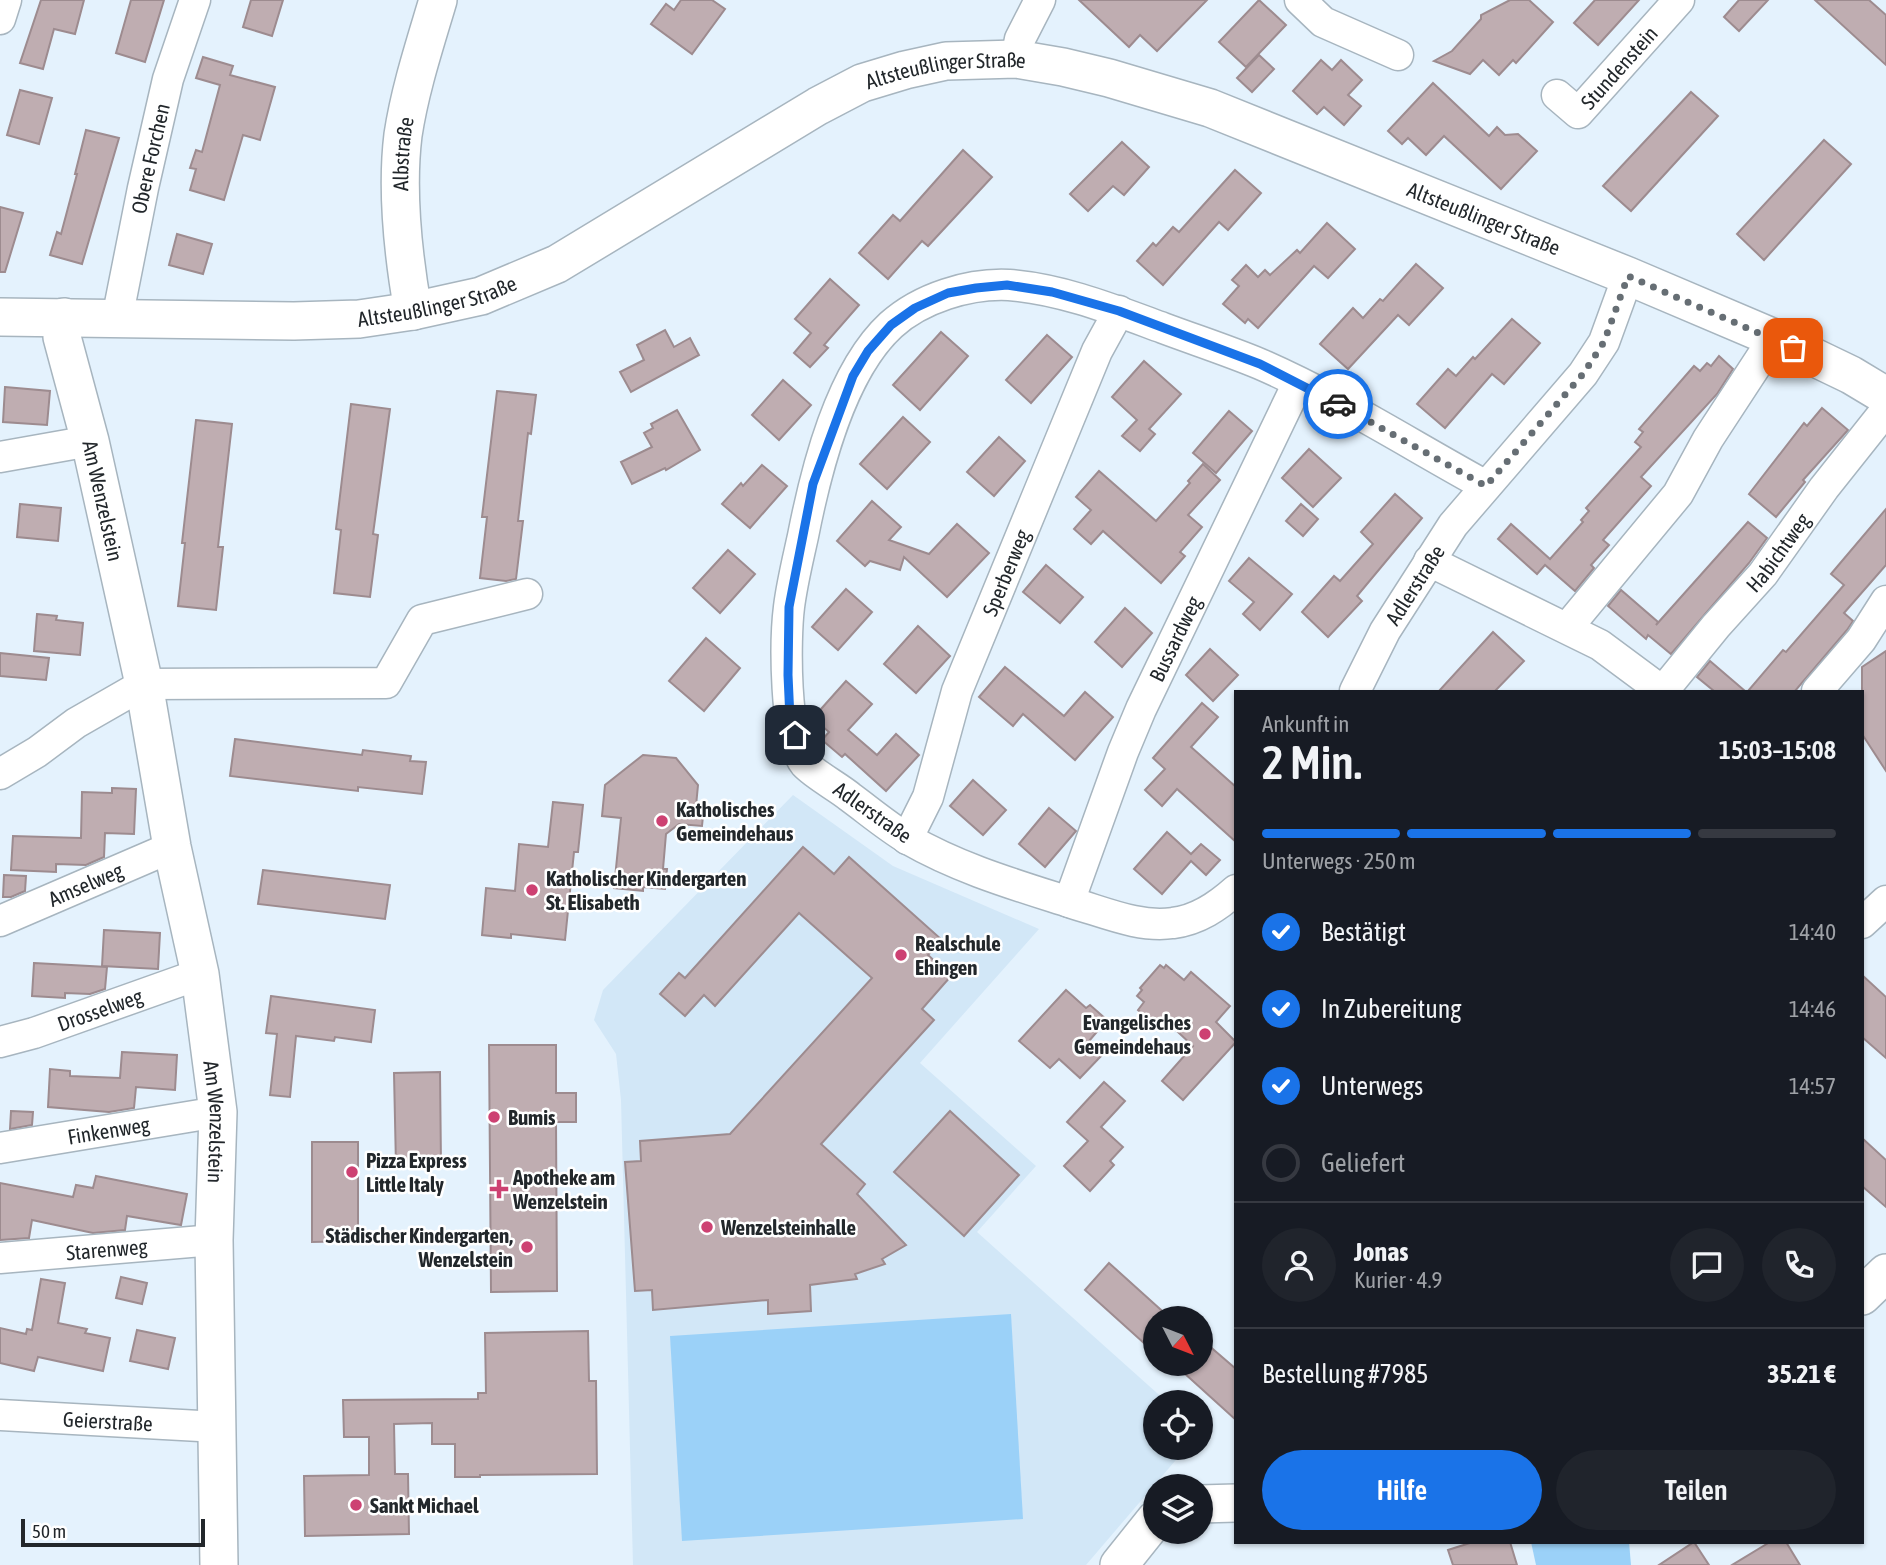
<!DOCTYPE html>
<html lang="de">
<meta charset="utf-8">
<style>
:root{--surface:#171b24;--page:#20242c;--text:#f1f3f6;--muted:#9ea1a6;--line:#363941;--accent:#1a73e8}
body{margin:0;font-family:"Asap Condensed",sans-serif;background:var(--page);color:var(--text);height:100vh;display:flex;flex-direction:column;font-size:26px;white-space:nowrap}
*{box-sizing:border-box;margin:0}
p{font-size:23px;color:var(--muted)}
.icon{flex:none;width:38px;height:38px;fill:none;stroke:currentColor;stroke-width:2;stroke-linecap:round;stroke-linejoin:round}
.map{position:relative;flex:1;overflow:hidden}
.drawer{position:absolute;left:1234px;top:690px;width:630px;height:854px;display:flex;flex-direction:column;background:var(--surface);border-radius:0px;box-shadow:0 2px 5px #0004}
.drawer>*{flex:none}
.needle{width:46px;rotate:132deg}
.buttons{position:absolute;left:1143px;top:1306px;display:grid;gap:14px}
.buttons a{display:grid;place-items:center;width:70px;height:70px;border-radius:50%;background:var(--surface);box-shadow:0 2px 5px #0004;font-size:35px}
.scale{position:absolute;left:21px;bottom:18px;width:184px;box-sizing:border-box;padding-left:7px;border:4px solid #22272b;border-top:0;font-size:19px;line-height:24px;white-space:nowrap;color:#22272b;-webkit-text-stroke:5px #fff;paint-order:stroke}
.pin{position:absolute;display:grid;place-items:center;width:60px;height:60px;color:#fff;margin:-30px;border-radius:14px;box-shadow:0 4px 10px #0006}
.courier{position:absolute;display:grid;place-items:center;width:70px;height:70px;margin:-35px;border:5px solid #1a73e8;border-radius:50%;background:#fff;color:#222;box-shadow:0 2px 9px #0007}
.headline em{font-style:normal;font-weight:600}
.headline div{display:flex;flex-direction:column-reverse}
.headline{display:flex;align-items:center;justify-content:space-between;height:119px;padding:0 28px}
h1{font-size:46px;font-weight:600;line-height:52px}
.bar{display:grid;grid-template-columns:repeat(4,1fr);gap:10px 7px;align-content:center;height:84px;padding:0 28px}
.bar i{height:9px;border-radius:5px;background:var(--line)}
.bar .active{background:var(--accent)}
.bar p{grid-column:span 4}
.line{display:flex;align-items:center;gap:18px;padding:0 28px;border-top:2px solid var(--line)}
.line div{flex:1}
.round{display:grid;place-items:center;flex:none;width:74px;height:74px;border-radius:37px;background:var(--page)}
ol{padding:0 28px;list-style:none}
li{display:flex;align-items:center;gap:21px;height:77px}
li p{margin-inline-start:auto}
li .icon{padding:7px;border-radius:50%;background:var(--accent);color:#fff;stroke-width:4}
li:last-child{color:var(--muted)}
li i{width:38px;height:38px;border:4px solid var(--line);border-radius:50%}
.cta{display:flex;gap:14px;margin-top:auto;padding:14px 28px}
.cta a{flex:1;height:80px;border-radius:42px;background:var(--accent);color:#fff;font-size:28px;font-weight:600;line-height:80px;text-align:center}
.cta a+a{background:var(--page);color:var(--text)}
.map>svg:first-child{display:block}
.built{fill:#d2e7f7}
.green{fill:#9bd1f8}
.building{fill:#bfadb1;stroke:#9d8b8f;stroke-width:2}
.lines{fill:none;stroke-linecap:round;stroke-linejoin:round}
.minor-casing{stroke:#a7b5bf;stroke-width:33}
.tertiary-casing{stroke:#a7b5bf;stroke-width:40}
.minor{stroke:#fff;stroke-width:30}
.tertiary{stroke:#fff;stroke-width:37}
.done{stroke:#666e74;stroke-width:7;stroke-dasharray:0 12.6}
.route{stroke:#1a73e8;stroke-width:9}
.poi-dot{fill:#cd4172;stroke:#fff;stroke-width:2.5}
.labels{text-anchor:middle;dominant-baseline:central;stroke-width:5;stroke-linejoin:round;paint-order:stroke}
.street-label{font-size:21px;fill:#22272b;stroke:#fff}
.poi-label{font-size:21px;font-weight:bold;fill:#22272b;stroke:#fff;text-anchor:start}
</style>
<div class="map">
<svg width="1886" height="1565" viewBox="0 0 1886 1565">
<rect width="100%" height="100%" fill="#e4f2fd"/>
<path class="built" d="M793,795L893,866L1039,929L920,1063L1036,1166L977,1232L1167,1402H1155V1447H1187L1086,1565H633L621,1100L616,1054L594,1020L603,990Z"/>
<g class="green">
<path d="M1011,1314L1023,1519L682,1541L670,1336Z"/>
<path d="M1531,1542H1629L1631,1565H1536Z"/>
</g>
<g class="building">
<path d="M41,0H84L75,34L54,29L43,69L20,63Z"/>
<path d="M131,0H164L145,62L116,53Z"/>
<path d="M251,0H283L272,36L243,27Z"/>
<path d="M681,0H712L725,9L692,54L651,24L666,4L674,10Z"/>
<path d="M1079,0H1207L1157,51L1140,35L1129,47Z"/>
<path d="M1259,0L1286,25L1246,67L1219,42Z"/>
<path d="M1510,0H1529L1553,22L1516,63L1513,60L1499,75L1483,60L1470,74L1434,61L1452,51L1481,19V15Z"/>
<path d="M1595,0H1639L1598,45L1574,23Z"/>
<path d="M1739,0H1768L1739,31L1724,17Z"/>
<path d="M1815,0H1869L1886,15V65Z"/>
<path d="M1259,55L1274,69L1252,92L1237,78Z"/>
<path d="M203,57L233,66L230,75L275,87L260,140L243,135L224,200L190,190L196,169L190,168L196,150L202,152L220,85L196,78Z"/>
<path d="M1321,60L1332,70L1341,60L1362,80L1348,95L1361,106L1344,125L1324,107L1317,114L1293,91Z"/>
<path d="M1433,83L1489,136L1497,127L1505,135L1518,134L1537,151L1501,189L1444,136L1426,155L1408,138L1402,144L1388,131Z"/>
<path d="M20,90L52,98L39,144L7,135Z"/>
<path d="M1691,92L1718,116L1631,211L1603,186Z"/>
<path d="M86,130L119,138L82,264L50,255L57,232L61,234L77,174H75Z"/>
<path d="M1824,140L1851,164L1764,260L1737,234Z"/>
<path d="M1122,142L1149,167L1124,195L1113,186L1088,211L1070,194Z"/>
<path d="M963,150L992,177L928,246L922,241L888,279L859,253L893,215L900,221Z"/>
<path d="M1235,170L1261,193L1228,230L1219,222L1163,285L1137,261L1153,243L1156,246L1173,227L1179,232Z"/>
<path d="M0,207L23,213L5,272H0Z"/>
<path d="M1327,223L1355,249L1328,278L1314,266L1258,328L1248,319L1245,323L1223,304L1239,286L1232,280L1246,265L1258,277L1265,270L1270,275L1297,250L1300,253Z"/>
<path d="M177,234L212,244L203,274L169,265Z"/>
<path d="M1416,264L1443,288L1409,325L1398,315L1348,369L1320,344L1353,308L1363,318L1380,299L1383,301Z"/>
<path d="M830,279L859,305L824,345L828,348L810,367L794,353L811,333L795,319Z"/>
<path d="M1512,319L1540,343L1504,384L1492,374L1445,428L1417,404L1448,369L1456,376L1473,357L1475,359Z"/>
<path d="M665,330L674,347L690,338L699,355L631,392L620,372L644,360L637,345Z"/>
<path d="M941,332L968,356L920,410L893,385Z"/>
<path d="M1047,335L1072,357L1031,403L1006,380Z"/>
<path d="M1719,356L1733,369L1717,394L1641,477L1651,486L1603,540L1609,545L1591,565L1594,568L1575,591L1545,565L1537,574L1498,539L1511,524L1550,559L1583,522L1581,520L1589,511L1586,508L1641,447L1635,442L1643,432L1639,429L1694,366L1700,371L1707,363L1711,366Z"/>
<path d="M1144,361L1181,394L1149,429L1155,434L1140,451L1122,436L1137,420L1112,397Z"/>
<path d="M783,380L811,405L779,440L752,415Z"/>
<path d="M5,387L50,391L47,425L3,422Z"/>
<path d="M497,391L536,395L531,434L528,433L518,521H523L516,579L506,581L480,578L487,517H482Z"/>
<path d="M351,404L390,409L373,534L378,535L370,597L334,593L341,530L336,529Z"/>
<path d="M1822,408L1848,430L1803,480L1805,482L1776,517L1749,494L1804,423L1807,426Z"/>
<path d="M677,410L700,450L666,470L665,468L632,484L621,462L652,447L644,433L653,428L651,424Z"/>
<path d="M1229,411L1252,431L1216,473L1193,453Z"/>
<path d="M903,417L930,442L887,489L860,464Z"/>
<path d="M196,420L232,424L218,547H223L216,610L178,606L185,543H182Z"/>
<path d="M999,437L1025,461L994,496L967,472Z"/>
<path d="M1309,449L1341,478L1313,507L1282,478Z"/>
<path d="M1203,464L1220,480L1188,515L1202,527L1180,552L1185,556L1161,583L1103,531L1091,544L1074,529L1091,510L1076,497L1099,471L1156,521L1190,483L1188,481Z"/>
<path d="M762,465L787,486L750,528L722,504L741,483L743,486Z"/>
<path d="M1395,494L1422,518L1357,596L1362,601L1328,637L1302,612L1334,576L1340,581L1373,544L1361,532Z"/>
<path d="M872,501L901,527L889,540L929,554L957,524L989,553L947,597L904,557L900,570L870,561L865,566L837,541Z"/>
<path d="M20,504L61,508L58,541L17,537Z"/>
<path d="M1301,504L1318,519L1303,536L1286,521Z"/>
<path d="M1886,509V565L1844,613L1853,621L1847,630L1795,691H1748L1783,650L1786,652L1844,585L1831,574Z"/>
<path d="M1748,522L1767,538L1749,563L1671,654L1648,635L1646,639L1608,606L1621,590L1658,622L1656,625Z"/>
<path d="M728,550L755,574L720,613L693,588Z"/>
<path d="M1249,558L1292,594L1260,630L1243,614L1254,602L1229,581Z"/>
<path d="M1046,565L1083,597L1060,623L1023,592Z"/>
<path d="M846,589L872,612L838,650L812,627Z"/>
<path d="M1125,608L1152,633L1122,667L1095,642Z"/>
<path d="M37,614L57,616L56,620L83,623L80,655L34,651Z"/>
<path d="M918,626L950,656L916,693L884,664Z"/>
<path d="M1493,632L1524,661L1495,691H1439Z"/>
<path d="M706,638L740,668L704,711L669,681Z"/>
<path d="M1210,649L1238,675L1213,701L1186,675Z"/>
<path d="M1886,651V771L1862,734V667Z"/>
<path d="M0,653L49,658L46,680L0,676Z"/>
<path d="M1710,661L1745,691H1714L1697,677Z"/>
<path d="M1005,667L1064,716L1085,692L1113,717L1075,760L1023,714L1013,726L979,697Z"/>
<path d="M846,681L872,704L848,730L877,755L896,734L919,755L886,791L845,754L842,757L822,740L829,732L813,718Z"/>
<path d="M1202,703L1218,717L1191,747L1236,787V842L1177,789L1162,806L1145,790L1165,769L1153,758Z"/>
<path d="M235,739L362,755L363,750L411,756L410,761L426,762L422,794L358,787V791L230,776Z"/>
<path d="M643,755L676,758L698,785L696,806H704L702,826L679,824L666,834L663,869H667L665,889L643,887V891L614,888L621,818L602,816L605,785Z"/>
<path d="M973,780L1006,810L983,835L950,806Z"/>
<path d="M112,788L136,789L134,834L105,833L104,857L86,865L56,864V872L11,870L13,836L81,838L82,792L112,793Z"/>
<path d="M553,802L583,805L578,852H574L565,940L511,934V938L482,935L486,888L515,891L519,844L548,847Z"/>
<path d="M1049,808L1076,831L1045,867L1019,844Z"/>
<path d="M1167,832L1191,854L1201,844L1220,860L1206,875L1191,861L1162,894L1134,869Z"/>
<path d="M803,847L834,874L849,857L942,940L928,955L951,976L922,1009L934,1020L821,1144L865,1184L857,1194L906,1245L882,1259L885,1264L855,1274L857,1279L810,1285L811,1311L768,1314V1300L653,1310L652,1290L635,1291L625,1162L641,1161L640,1141L730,1134L872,978L799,913L715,1006L704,995L685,1016L660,994L679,973L685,978Z"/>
<path d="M263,870L390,885L385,919L258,904Z"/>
<path d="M4,875L26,876L25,891L11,897H3Z"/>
<path d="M104,930L160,933L158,969L102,966Z"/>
<path d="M34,963L107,967L105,989L90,994L65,993V998L32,996Z"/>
<path d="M1160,965L1164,968L1166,965L1184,980L1191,972L1230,1006L1216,1022L1236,1042L1183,1100L1162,1081L1193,1046L1166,1021L1159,1028L1138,1010L1144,1002L1137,996L1142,990L1140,988Z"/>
<path d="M1862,975L1886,997V1058L1862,1037Z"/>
<path d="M1066,990L1086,1008L1090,1005L1107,1020L1089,1041L1103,1054L1080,1078L1059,1059L1050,1068L1019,1041Z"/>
<path d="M271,996L375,1010L371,1042L335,1037L334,1041L296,1036L290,1097L270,1095L277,1034L266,1033Z"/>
<path d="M489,1045H556V1093H576V1122H556L557,1291L491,1292Z"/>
<path d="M122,1052L177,1055L175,1090L136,1087L134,1108L109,1112L48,1107L50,1069L70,1071V1076L120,1078Z"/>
<path d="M440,1072L441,1165L396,1166L394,1073Z"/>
<path d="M1104,1082L1125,1101L1101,1127L1123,1147L1110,1161L1114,1165L1090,1191L1064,1166L1088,1141L1067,1122Z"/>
<path d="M11,1111L33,1112L32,1125L10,1129Z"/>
<path d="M950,1111L1019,1175L964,1236L894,1172Z"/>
<path d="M1862,1138L1886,1160V1207L1862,1186Z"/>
<path d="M312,1142H358V1241L312,1242Z"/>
<path d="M96,1176L187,1194L181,1225L127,1216L125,1230L93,1233L32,1220L29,1238L0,1240V1183L73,1197L76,1185L93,1188Z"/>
<path d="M1109,1263L1170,1318H1155V1353L1085,1290Z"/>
<path d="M121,1277L147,1283L142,1304L116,1298Z"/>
<path d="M41,1279L65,1283L58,1323L87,1329L85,1333L110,1338L103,1371L38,1357L34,1371L0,1363V1328L26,1334L27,1329L32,1330Z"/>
<path d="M137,1330L175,1338L168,1369L130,1361Z"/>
<path d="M588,1331L589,1381H596L597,1474L480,1475V1477H455V1444H432V1423L394,1424L395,1474H408L409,1534L305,1536L304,1476L369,1475V1437H344L343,1400L478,1399V1393H486L485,1333Z"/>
<path d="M1200,1338L1236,1369V1420L1173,1363H1200Z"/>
<path d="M1473,1542H1510L1517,1565H1453L1448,1550Z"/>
<path d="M1694,1542L1709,1565H1659Z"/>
<path d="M1770,1542H1786L1800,1565H1732Z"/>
</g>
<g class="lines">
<g class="minor-casing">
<g id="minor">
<path d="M1300,0L1323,22L1398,55"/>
<path d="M0,19L6,0"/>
<path d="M1016,59L1020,39L1040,0"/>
<path id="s1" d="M1557,95L1578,113L1679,0"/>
<path id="s2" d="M117,319L143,188L168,79L195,0"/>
<path d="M0,457L90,441"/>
<path d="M1429,561L1600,645L1662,691"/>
<path d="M1567,628L1678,494L1708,439L1774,338"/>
<path id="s3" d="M1355,691L1385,631L1453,525L1583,374L1604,342L1628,276"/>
<path id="s4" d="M1663,691L1716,626L1763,574L1824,488L1886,410"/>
<path d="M1817,691L1861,640L1886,601"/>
<path d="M0,774L37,752L76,723L144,684L386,683L422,620L527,594"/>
<path id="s5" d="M907,839L928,797L957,691L1097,351L1119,311"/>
<path d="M1236,890C1218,906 1198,920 1173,923C1139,928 1104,912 1072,903C1016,885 960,869 908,839C888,827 869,811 850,797C838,787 815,775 805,764C784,739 785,639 789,607C792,583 798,559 803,536C816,470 840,372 891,325C921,298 969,283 1009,285C1062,289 1114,310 1163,328C1195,340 1229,351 1260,364C1338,398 1411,445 1486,486"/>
<path id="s6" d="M1069,902L1123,752L1141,709L1298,383"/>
<path id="s7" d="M0,921L172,847"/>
<path d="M1862,923L1886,901"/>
<path id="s8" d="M0,1042L34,1033L200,974"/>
<path id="s9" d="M0,1148L218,1112"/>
<path id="s10" d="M0,1258L214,1240"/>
<path id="s11" d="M0,1415L218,1427"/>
</g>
</g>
<g class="tertiary-casing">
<g id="tertiary">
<path id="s12" d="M413,311C403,254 396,192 403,135C410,89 425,44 438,0"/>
<path id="s13" d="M0,317L294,321L359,319L413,311L481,296L557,264L818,106L862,83L905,70L946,61L1016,59L1063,67L1109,78L1210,108L1628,276L1774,338L1851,375L1886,396"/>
<path id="s14" d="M64,317L62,337L90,441L144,684L172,847L200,974L218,1112L214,1240L219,1565"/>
<path d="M1862,1296L1886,1273"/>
<path d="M1200,1504L1236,1503"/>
<path d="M1119,1565L1155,1520"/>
</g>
</g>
<use href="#minor" class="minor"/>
<use href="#tertiary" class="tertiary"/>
</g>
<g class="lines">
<path class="done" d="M1338,404L1486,486L1583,374L1604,342L1628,276L1793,348"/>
<path class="route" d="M795,735L790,719L788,675L789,607L813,484L853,376L868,351L891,325L915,308L948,293L976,288L1007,285L1052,292L1119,311L1260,364L1338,404"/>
</g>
<g class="poi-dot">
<circle cx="662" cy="821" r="7"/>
<circle cx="532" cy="890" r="7"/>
<circle cx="901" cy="955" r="7"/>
<circle cx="1205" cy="1034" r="7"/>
<circle cx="494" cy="1117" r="7"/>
<circle cx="352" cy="1172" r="7"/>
<path d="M495.5 1178.5h7v7h7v7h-7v7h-7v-7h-7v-7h7z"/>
<circle cx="707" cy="1227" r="7"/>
<circle cx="527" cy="1247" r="7"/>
<circle cx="356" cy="1505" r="7"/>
</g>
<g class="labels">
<g class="street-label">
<text stroke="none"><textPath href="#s1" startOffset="89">Stundenstein</textPath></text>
<text stroke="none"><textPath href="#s13" startOffset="1006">Altsteußlinger Straße</textPath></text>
<text stroke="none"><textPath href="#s12" startOffset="158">Albstraße</textPath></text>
<text stroke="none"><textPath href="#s2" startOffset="164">Obere Forchen</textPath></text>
<text stroke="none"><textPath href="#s13" startOffset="1573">Altsteußlinger Straße</textPath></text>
<text stroke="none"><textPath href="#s13" startOffset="439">Altsteußlinger Straße</textPath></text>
<text stroke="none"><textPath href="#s14" startOffset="189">Am Wenzelstein</textPath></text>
<text stroke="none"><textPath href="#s4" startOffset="180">Habichtweg</textPath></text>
<text stroke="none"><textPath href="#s5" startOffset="285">Sperberweg</textPath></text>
<text stroke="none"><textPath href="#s3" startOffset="122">Adlerstraße</textPath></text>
<text stroke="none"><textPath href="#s6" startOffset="284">Bussardweg</textPath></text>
<text transform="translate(873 812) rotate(35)">Adlerstraße</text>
<text stroke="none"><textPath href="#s7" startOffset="93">Amselweg</textPath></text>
<text stroke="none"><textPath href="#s8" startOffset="105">Drosselweg</textPath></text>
<text stroke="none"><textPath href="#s14" startOffset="821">Am Wenzelstein</textPath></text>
<text stroke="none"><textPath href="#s9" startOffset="110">Finkenweg</textPath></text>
<text stroke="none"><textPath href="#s10" startOffset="107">Starenweg</textPath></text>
<text stroke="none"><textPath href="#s11" startOffset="108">Geierstraße</textPath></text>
</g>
<g class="poi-label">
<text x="676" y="809">Katholisches<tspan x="676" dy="24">Gemeindehaus</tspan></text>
<text x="546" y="878">Katholischer Kindergarten<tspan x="546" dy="24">St. Elisabeth</tspan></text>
<text x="915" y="943">Realschule<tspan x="915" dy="24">Ehingen</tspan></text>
<text x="1191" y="1022" text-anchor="end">Evangelisches<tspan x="1191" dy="24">Gemeindehaus</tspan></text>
<text x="508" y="1117">Bumis</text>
<text x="366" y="1160">Pizza Express<tspan x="366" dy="24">Little Italy</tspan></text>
<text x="513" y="1177">Apotheke am<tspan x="513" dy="24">Wenzelstein</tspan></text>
<text x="721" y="1227">Wenzelsteinhalle</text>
<text x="513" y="1235" text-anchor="end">Städischer Kindergarten,<tspan x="513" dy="24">Wenzelstein</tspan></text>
<text x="370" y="1505">Sankt Michael</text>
</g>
</g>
</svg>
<div class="buttons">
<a><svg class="needle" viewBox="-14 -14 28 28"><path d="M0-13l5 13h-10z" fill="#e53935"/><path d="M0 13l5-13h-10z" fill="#9ea1a6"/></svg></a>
<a><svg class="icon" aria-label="locate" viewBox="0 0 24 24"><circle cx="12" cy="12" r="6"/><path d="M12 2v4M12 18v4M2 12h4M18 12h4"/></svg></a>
<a><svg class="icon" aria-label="layers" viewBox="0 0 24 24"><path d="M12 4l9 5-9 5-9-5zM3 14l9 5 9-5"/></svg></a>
</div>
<div class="scale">50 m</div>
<div class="pin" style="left:1793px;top:348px;background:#ea580c"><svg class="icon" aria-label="bag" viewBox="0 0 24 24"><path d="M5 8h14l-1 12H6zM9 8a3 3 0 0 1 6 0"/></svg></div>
<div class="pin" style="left:795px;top:735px;background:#1f2937"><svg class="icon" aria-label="home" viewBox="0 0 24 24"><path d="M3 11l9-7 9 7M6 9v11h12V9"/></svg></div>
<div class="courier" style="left:1338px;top:404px"><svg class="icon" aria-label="car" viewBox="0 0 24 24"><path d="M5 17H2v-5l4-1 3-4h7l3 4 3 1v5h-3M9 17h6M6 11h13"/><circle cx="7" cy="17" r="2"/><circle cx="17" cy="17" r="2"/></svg></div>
<section class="drawer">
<div class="headline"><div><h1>2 Min.</h1><p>Ankunft in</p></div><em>15:03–15:08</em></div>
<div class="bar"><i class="active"></i><i class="active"></i><i class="active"></i><i></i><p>Unterwegs · 250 m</p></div>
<ol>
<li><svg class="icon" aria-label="check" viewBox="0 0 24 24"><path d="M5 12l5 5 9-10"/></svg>Bestätigt<p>14:40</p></li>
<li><svg class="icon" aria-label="check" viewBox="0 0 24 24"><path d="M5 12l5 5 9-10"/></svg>In Zubereitung<p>14:46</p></li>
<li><svg class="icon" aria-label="check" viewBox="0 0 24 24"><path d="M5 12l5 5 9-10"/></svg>Unterwegs<p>14:57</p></li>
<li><i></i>Geliefert</li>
</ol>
<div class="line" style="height:126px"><a class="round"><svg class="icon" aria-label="person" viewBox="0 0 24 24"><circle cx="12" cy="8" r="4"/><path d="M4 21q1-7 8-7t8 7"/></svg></a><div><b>Jonas</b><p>Kurier · 4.9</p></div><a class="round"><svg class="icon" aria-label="chat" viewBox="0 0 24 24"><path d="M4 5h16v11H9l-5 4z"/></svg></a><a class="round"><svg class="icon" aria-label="phone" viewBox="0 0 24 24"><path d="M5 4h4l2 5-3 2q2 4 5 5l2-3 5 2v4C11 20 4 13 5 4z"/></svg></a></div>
<div class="line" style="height:91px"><div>Bestellung #7985</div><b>35.21 €</b></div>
<div class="cta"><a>Hilfe</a><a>Teilen</a></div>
</section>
</div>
